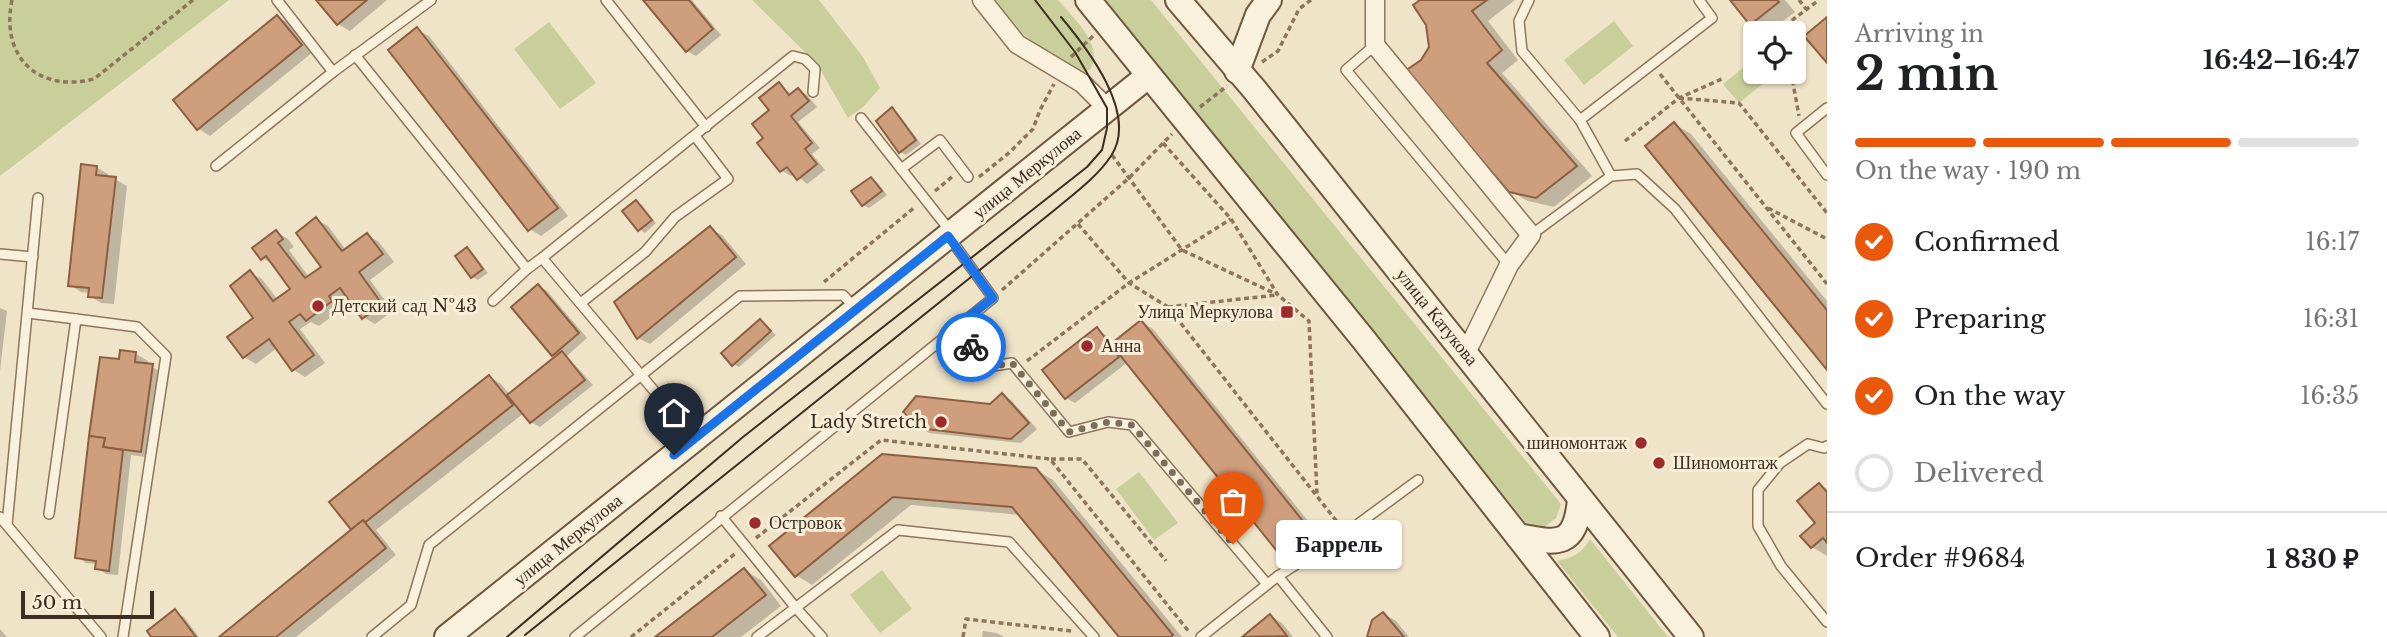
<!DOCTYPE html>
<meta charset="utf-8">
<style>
:root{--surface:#fff;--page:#f2f2f2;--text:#202124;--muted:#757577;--line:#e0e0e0;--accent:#ea580c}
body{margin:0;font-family:"Libre Baskerville",serif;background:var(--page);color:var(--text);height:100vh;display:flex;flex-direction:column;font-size:26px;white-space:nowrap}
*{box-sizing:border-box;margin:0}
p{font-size:23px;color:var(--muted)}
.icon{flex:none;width:38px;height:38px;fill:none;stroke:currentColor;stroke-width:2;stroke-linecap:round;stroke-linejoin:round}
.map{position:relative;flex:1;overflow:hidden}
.side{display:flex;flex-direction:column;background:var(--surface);width:560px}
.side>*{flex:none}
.controls{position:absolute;left:1743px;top:21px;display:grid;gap:14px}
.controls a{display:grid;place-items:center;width:63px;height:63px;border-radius:7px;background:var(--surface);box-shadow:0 2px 5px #0004;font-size:35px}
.scale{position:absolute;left:21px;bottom:18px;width:133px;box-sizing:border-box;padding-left:7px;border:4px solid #3d2e20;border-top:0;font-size:19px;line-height:24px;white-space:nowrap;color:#3d2e20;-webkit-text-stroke:5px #f7eed8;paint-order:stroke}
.pin{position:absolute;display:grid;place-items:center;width:60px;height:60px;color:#fff;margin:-72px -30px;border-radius:50% 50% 50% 0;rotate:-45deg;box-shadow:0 0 7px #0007}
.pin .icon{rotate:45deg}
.courier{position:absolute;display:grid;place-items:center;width:70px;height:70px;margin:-35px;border:5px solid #1a73e8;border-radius:50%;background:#fff;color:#222;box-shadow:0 2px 9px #0007}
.bubble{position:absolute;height:49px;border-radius:7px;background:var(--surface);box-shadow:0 2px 5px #0004;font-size:23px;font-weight:800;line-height:49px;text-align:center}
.head em{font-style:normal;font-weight:800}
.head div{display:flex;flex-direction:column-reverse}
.head{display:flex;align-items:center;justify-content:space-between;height:119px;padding:0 28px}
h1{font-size:46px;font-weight:800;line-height:52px}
.bar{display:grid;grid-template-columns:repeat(4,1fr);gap:10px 7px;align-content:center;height:84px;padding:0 28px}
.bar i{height:9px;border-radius:5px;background:var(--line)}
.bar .selected{background:var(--accent)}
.bar p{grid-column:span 4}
.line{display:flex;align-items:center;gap:18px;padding:0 28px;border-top:2px solid var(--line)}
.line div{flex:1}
ol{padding:0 28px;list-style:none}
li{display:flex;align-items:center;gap:21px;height:77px}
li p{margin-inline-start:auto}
li .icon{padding:7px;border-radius:50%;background:var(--accent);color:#fff;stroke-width:4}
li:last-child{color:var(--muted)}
li i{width:38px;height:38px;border:4px solid var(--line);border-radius:50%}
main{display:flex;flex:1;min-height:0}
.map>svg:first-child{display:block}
.green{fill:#c9cf9b}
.shadow{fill:#0003}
.building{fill:#cf9f7d;stroke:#8d5f41;stroke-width:2}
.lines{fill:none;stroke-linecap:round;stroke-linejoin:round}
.lane-casing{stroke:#8d765c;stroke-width:12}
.street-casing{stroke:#8d765c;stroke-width:21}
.secondary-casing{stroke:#6f573f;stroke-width:28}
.path{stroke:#8d765c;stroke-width:3.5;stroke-dasharray:5 3.5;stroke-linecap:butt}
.lane{stroke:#faf1dc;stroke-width:9}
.street{stroke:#faf1dc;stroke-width:18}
.secondary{stroke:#faf1dc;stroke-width:24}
.tram{stroke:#3d2e20;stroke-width:2}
.done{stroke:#7c6e5b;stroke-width:7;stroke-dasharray:0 12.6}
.route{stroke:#1a73e8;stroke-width:9}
.poi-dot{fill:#9e2a2b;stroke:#f7eed8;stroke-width:2.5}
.labels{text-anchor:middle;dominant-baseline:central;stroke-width:6;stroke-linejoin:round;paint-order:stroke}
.street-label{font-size:18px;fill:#3d2e20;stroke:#f7eed8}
.poi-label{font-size:18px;fill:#3d2e20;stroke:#f7eed8;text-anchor:start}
</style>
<main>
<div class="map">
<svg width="1827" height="637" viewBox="0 0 1827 637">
<rect width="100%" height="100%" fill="#f0e4c8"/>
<g class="green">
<path d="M0,0H229L0,176Z"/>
<path d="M752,0H819L863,57L880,88L863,107L848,118L817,64Z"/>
<path d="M993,0H1058C1073,18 1105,45 1090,70L1076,74L1015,28Z"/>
<path d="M1106,0H1151L1561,504L1556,518L1544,527L1528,525Z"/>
<path d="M1614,21L1633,46L1584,85L1564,60Z"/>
<path d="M549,22L596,83L560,109L514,49Z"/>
<path d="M1749,63L1765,82L1739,103L1723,84Z"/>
<path d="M1139,472L1178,523L1154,540L1116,489Z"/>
<path d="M1590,539L1668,637H1618L1557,561C1574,557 1581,554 1590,539Z"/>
<path d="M882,570L912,609L880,633L850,595Z"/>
</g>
<g class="shadow">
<path d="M318,0H387L350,31L338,24Z"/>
<path d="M645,0H692L721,35L696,56L687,51Z"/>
<path d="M1422,0H1515L1488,21L1518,60L1502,73L1592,176L1554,207L1528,201L1510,191L1422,61L1430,47Z"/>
<path d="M1732,0H1785L1795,12L1767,33L1751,24Z"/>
<path d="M278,17L290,24L313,52L210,136L199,129L175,101Z"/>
<path d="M417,30L429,36L568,216L541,236L530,229Z"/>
<path d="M779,84L792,95L798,90L807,95L817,107L798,122L820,148L812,154L825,170L807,184L794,173L791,176L782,171L766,138Z"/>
<path d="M892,109L898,113L921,144L906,155L900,152Z"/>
<path d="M1674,124L1691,134L1827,301V367Z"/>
<path d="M96,167L108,174V178L115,179L127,186L114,304L101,303L90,296V293L81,292L70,285Z"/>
<path d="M871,179L877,182L887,195L869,208L863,205L853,192Z"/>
<path d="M636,202L642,205L656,223L645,233L639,229Z"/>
<path d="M317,220L328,226L346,250L367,235L379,242L394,262L370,280L393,311L375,324L363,317L348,297L339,304L343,308L319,326L311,322L300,329L325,363L305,377L294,370L277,348L256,364L244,357L256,318L250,273L262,279L278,300L293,289L274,265L262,258L276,232L288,239L294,247L289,250L309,277L323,267Z"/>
<path d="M710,229L722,235L746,264L650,344L638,338Z"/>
<path d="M467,249L473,253L488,273L478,280L472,277Z"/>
<path d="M539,286L547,291L587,338L567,356L593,385L540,427L531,422L524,413L376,530L396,555L296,637H222L354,530L490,377L501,384L510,395L557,357L553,355Z"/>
<path d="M0,308L7,311L0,371Z"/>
<path d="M761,321L776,335L739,367L733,364Z"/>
<path d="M1141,322L1153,329L1326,543L1297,565L1285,559L1128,362L1075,403L1066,398L1097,330L1106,335L1113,344Z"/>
<path d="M122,352L136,354L148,361L147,365L164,373L152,458L131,455L118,575L106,574L97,568V564L86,563L77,557Z"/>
<path d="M1002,395L1011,400L1037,429L1021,443L929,433L919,427L991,406Z"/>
<path d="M882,456L1036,470L1053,480L1182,637H1121L1021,515L911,505L812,585L796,575Z"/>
<path d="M1820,485L1827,489V556L1812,547L1803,536L1818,523Z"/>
<path d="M744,570L761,580L781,606L741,637H658Z"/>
<path d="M175,612L184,617L199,637H153Z"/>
<path d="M1384,614L1396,621L1409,637H1369Z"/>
<path d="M1270,616L1282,623L1293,637H1245Z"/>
<path d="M0,629L7,637H0Z"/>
<path d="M983,631L997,633L1004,637H982Z"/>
</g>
<g class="building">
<path d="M316,0H367L337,25Z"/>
<path d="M643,0H689L713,29L686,52Z"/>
<path d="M1420,0H1487L1472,11L1502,50L1487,63L1577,166L1536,198L1509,192L1405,71L1421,60L1429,47L1426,25L1413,5Z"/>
<path d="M1730,0H1777L1779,2L1750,25Z"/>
<path d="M277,15L302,45L197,130L173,100Z"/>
<path d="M1827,17V63L1804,36Z"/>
<path d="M417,27L558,208L528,231L388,50Z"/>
<path d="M779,82L789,95L798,88L809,101L791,116L812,143L805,149L817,164L797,180L787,167L780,172L757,143L763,138L752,124L769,110L759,98Z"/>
<path d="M892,107L916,140L899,153L876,121Z"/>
<path d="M1674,122L1827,310V370L1645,146Z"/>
<path d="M81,164L97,166L96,175L116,177L102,298L88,297L89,288L68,286Z"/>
<path d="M871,177L882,191L862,206L851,191Z"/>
<path d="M636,200L652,220L638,231L622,211Z"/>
<path d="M316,217L342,251L367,233L383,254L359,272L382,304L362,319L340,288L329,296L332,301L306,321L300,314L289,322L314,355L292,371L269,339L243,358L227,337L253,318L230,286L250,270L273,301L290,289L266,256L261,260L252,248L276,230L283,239L278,243L305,278L321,267L296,233Z"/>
<path d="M710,226L736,257L637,339L614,302Z"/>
<path d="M467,247L483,269L471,278L455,256Z"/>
<path d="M538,284L579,333L552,356L511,307Z"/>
<path d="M760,319L771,331L732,366L721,353Z"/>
<path d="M1141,320L1315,536L1284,560L1111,344Z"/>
<path d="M1097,327L1119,357L1065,399L1042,370Z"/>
<path d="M120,350L136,352L135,362L153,364L141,452L103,447L105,438L89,436L100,357L119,359Z"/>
<path d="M562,351L585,380L530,423L507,395Z"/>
<path d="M489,375L513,405L353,532L329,502Z"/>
<path d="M1002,393L1029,423L1011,439L918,428L903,412L916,396L990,404Z"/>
<path d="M89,436L105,438L103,447L123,450L109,571L95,569L96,561L75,558Z"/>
<path d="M882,454L1036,468L1173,635L1171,637H1119L1012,507L893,497L795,577L769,546Z"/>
<path d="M1819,483L1827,492V543L1823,538L1811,548L1800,536L1815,523L1797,501Z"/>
<path d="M363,520L386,548L276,637H219Z"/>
<path d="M744,568L766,595L712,637H655Z"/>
<path d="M175,609L196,637H151L147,631Z"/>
<path d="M1383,612L1404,637H1367L1372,620Z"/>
<path d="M1270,614L1287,636L1242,637Z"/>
</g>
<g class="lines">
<g class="lane-casing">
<g id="lane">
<path d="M277,0L333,72L431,0"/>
<path d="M606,0L706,127"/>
<path d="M1529,0L1519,21L1522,51L1580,120L1611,176"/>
<path d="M1375,45L1346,70L1509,265"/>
<path d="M355,55L527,269L542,258"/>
<path d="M1827,108L1796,133L1827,175"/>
<path d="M861,118L951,232"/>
<path d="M1580,120L1712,18L1699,0"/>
<path d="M216,166L333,72"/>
<path d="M901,169L940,140L968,177"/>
<path d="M1531,235L1611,176L1637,174L1675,209L1827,404"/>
<path d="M0,254L33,257"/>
<path d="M493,301L527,269"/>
<path d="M582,302L645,252L675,217L728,179L695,136"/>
<path d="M28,313L76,319"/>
<path d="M951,330L993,366L1012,363L1069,432L1108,422L1132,425L1267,584"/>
<path d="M694,438L542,258L793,56L805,59L815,69L813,92"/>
<path d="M1827,446L1824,448L1808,444L1780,463L1758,490V526L1781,566L1827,622"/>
<path d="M49,514L76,319L137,327L166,356L123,637"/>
<path d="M721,516L796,608L822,637"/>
<path d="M0,517L101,637"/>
<path d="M7,525L38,198"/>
<path d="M1278,576L1327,637"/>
<path d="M372,637L411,605L429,545L740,296L843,295L855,308"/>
<path d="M575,637L993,298L949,237"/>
<path d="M757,637L898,530L1009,542L1094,637"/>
<path d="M1201,637L1278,576L1346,533L1418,480"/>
</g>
</g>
<g class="street-casing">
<g id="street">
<path d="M982,0L1017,44L1082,83L1107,108"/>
<path d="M1375,0V45L1531,235L1509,265L1466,353"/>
</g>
</g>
<g class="secondary-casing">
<g id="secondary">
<path d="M1088,0L1364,340L1597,637"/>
<path d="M1178,0L1254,89L1691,637"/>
<path d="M1237,71L1258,15L1269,0"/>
<path d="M1518,536C1559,544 1575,547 1580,500"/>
<path d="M447,637L1148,76"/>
</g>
</g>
<g class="path">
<path d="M12,0C0,58 39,93 94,79L193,0"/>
<path d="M1799,0L1806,9"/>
<path d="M1784,33L1783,27L1819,0"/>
<path d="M1071,57L1093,36"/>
<path d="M1262,62L1278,51L1299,9L1311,0"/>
<path d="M1791,72L1799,116"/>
<path d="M1660,74L1827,284"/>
<path d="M1679,98L1739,103L1827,213"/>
<path d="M1200,107L1227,86"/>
<path d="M1625,141L1679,98L1724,78"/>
<path d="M1163,143L1231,219L1278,295L1309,321L1317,494"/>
<path d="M1112,155L1182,250L1276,294"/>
<path d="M979,177L1010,152L1033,129L1040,110L1054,84"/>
<path d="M935,191L953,176"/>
<path d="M1768,208L1827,239"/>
<path d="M1078,224L1129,283L1168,307L1338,523"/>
<path d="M824,282L915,207"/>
<path d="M1002,290L1129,178L1172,134"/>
<path d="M1168,307L1277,295"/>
<path d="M1027,361L1129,283L1231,219"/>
<path d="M1051,459H1082L1166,561"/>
<path d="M756,538L881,440L1050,459L1190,633"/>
<path d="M631,637L736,553"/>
<path d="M963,637L966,619L1072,631"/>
</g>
<use href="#lane" class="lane"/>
<use href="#street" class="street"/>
<use href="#secondary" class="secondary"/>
<g class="tram">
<path d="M525,635L1057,208C1075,193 1098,176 1111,156C1139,114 1087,48 1061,17"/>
<path d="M507,637L743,437L1087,167L1102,150L1107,128V108L1075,52L1035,0"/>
</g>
</g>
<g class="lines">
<path class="done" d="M971,347L993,366L1012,363L1069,432L1108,422L1132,425L1233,544"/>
<path class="route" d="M674,455L948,236L993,298L951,330L971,347"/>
</g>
<g class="poi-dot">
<circle cx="318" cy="306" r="7"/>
<rect x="1280" y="305" width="14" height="14" rx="3.5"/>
<circle cx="1087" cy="346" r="7"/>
<circle cx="941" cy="422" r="7"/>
<circle cx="1641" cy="443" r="7"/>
<circle cx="1659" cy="463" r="7"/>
<circle cx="755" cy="523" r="7"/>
</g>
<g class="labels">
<g class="street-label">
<text transform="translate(1027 173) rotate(-39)">улица Меркулова</text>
<text transform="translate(1437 317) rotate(51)">улица Катукова</text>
<text transform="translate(568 540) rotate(-39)">улица Меркулова</text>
</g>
<g class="poi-label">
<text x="332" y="306">Детский сад №43</text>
<text x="1273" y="312" text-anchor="end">Улица Меркулова</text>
<text x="1101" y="346">Анна</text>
<text x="927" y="422" text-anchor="end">Lady Stretch</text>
<text x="1627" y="443" text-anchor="end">шиномонтаж</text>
<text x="1673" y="463">Шиномонтаж</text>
<text x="769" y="523">Островок</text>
</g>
</g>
</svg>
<div class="controls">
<a><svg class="icon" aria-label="locate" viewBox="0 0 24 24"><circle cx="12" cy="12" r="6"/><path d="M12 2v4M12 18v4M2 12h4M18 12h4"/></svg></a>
</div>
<div class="scale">50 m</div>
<div class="pin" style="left:1233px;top:544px;background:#ea580c"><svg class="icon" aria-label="bag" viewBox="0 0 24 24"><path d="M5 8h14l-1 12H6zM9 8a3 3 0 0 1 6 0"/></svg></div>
<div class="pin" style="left:674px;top:455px;background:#1f2937"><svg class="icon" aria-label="home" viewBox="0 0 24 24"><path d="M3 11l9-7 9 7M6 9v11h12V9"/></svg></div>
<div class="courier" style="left:971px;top:347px"><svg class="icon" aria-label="bike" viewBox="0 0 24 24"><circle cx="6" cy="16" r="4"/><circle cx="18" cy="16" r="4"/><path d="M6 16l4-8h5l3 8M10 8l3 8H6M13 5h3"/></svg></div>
<div class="bubble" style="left:1276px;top:520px;width:126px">Баррель</div>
</div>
<section class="side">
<div class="head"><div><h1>2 min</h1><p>Arriving in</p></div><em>16:42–16:47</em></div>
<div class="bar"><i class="selected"></i><i class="selected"></i><i class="selected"></i><i></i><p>On the way · 190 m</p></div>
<ol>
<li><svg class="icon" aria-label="check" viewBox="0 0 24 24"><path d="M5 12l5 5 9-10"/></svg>Confirmed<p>16:17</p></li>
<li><svg class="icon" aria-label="check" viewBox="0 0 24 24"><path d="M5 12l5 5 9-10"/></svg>Preparing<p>16:31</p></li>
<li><svg class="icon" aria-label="check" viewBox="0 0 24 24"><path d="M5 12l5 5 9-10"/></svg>On the way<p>16:35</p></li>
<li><i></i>Delivered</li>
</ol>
<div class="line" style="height:91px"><div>Order #9684</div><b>1 830 ₽</b></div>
</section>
</main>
